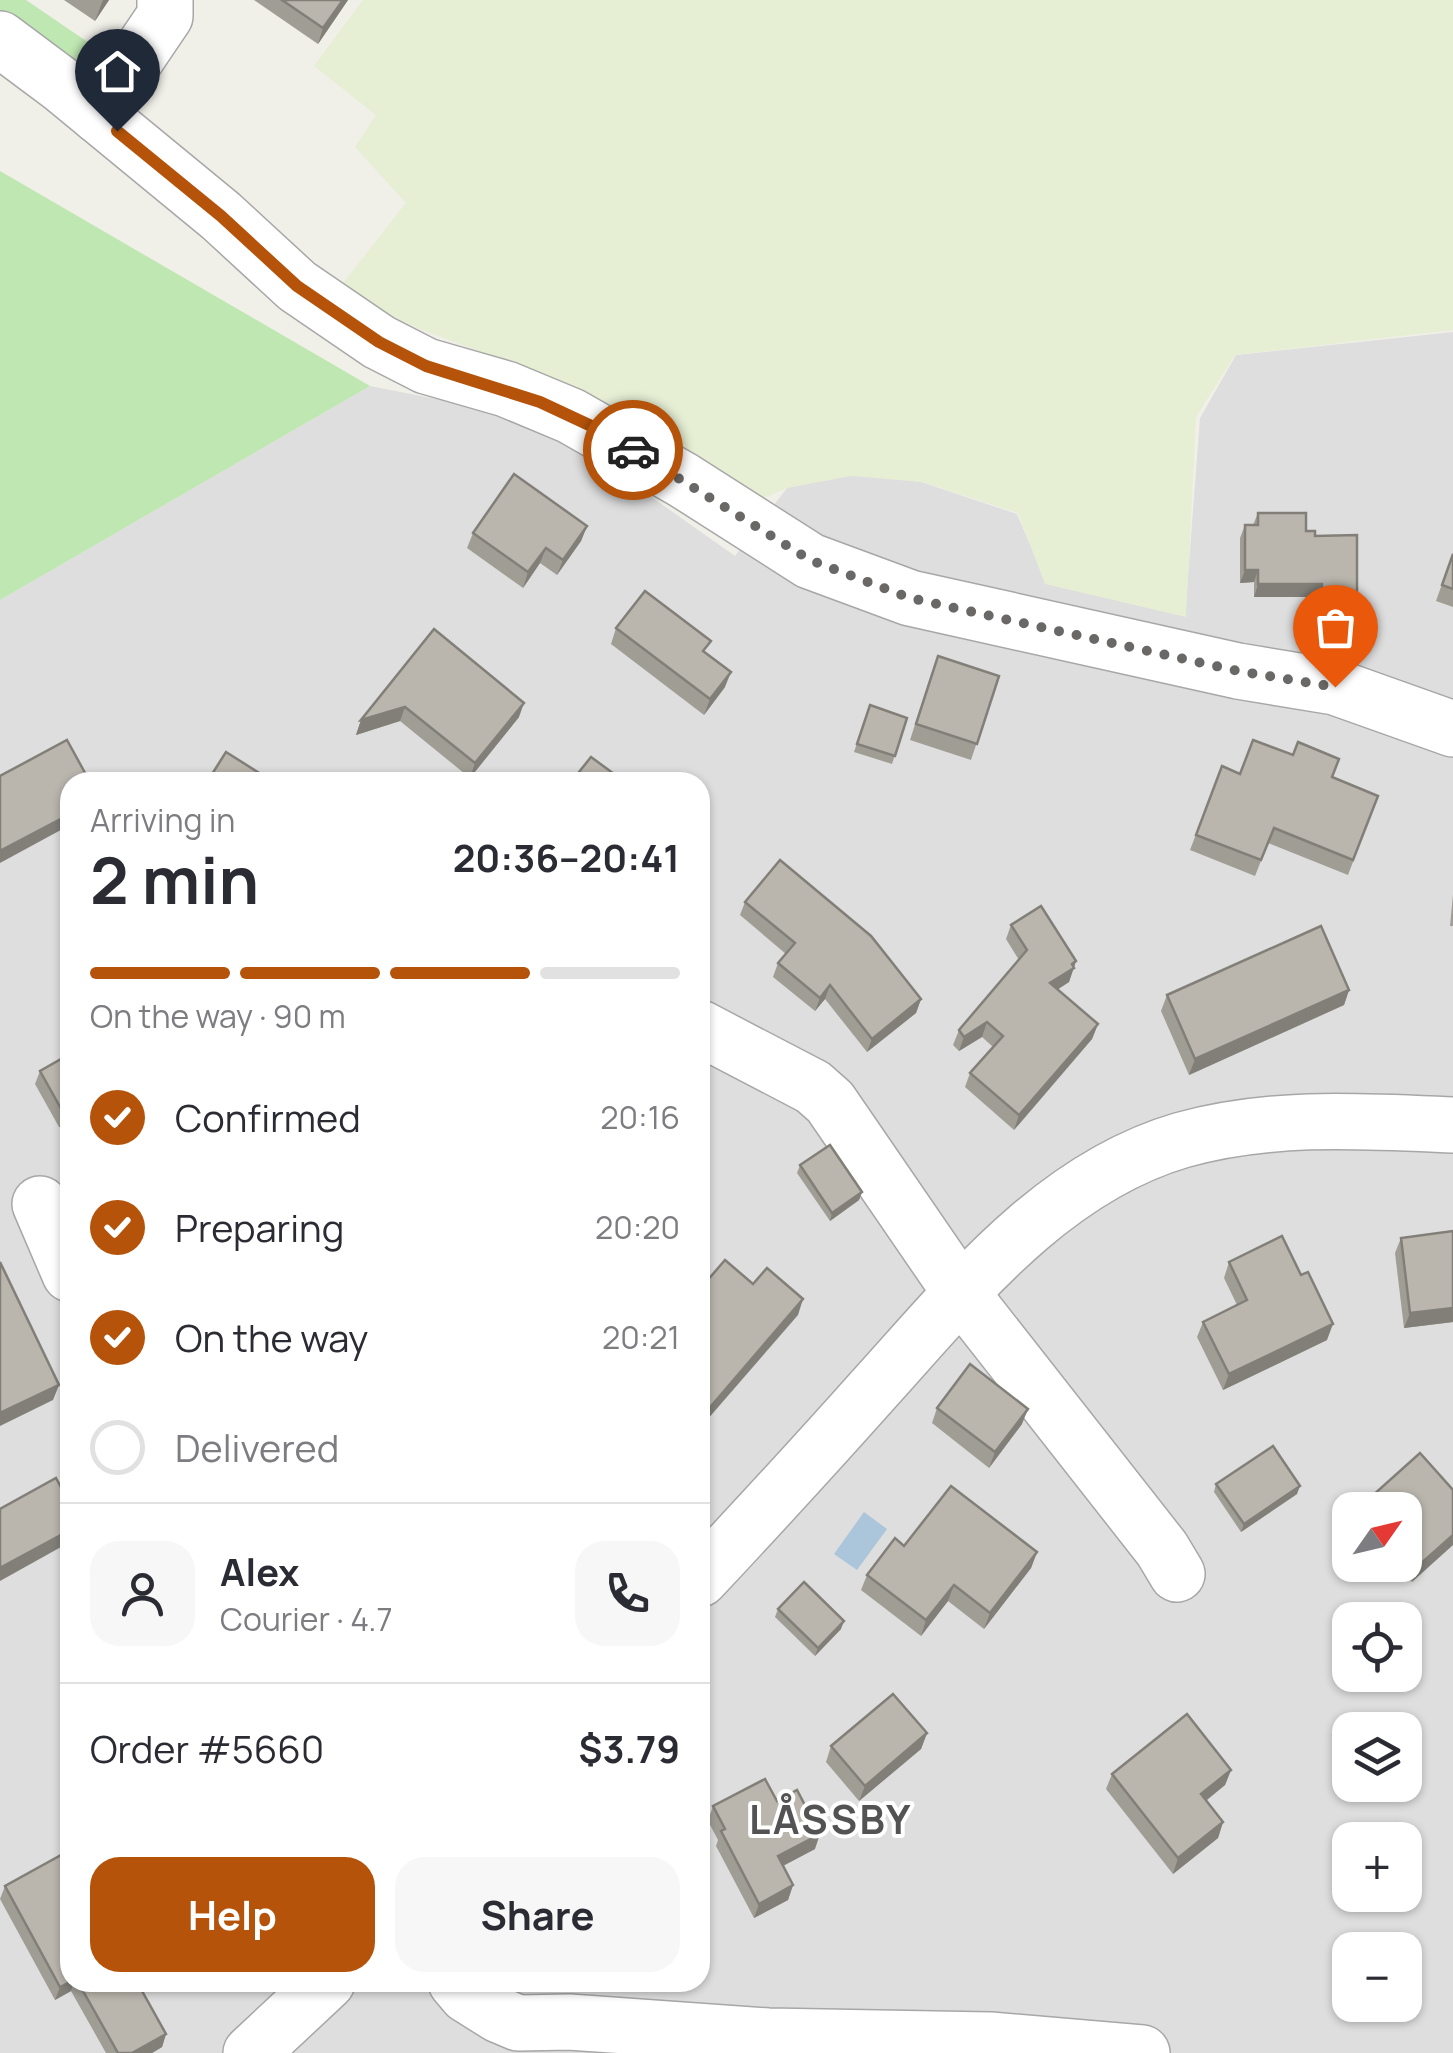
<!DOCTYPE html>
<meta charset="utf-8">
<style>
:root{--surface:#fff;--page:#f7f7f7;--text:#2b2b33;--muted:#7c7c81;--line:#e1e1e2;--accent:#b45309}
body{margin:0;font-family:Manrope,sans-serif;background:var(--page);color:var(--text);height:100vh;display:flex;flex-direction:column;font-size:38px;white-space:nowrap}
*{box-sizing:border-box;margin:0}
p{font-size:32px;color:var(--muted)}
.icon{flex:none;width:55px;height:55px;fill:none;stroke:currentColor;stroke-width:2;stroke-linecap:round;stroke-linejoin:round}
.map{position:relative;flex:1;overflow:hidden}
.sheet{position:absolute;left:60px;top:772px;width:650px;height:1220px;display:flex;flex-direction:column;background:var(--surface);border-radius:30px;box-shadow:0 2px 8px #0004}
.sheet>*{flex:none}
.needle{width:65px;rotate:56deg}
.controls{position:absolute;left:1332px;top:1492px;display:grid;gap:20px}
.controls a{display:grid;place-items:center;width:90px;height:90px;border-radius:20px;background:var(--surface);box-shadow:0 2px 8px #0004;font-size:50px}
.pin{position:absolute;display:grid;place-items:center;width:85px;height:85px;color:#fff;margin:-102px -42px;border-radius:50% 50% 50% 0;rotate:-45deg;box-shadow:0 0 10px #0007}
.pin .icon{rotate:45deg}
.courier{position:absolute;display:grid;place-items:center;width:100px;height:100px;margin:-50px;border:8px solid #b45309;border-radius:50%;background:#fff;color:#222;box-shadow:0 2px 12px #0007}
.summary em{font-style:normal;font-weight:700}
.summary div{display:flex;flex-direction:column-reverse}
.summary{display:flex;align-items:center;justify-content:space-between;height:170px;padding:0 30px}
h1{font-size:65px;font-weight:700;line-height:75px}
.bar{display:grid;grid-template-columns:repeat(4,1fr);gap:15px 10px;align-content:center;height:120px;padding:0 30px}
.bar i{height:12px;border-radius:8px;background:var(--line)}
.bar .selected{background:var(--accent)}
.bar p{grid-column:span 4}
.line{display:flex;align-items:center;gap:25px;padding:0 30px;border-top:2px solid var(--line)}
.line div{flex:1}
.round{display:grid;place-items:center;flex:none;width:105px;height:105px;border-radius:30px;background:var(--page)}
ol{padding:0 30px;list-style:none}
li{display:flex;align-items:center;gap:30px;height:110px}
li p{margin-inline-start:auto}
li .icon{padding:10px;border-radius:50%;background:var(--accent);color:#fff;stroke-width:4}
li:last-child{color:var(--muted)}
li i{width:55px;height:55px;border:5px solid var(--line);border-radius:50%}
.button{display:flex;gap:20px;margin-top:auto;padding:20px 30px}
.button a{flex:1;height:115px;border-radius:30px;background:var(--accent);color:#fff;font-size:40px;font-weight:700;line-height:115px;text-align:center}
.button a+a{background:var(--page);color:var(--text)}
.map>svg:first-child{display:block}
.residential{fill:#dedede;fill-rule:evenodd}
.farmland{fill:#e6eed4}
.grass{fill:#bfe7b1}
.water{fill:#abc5db}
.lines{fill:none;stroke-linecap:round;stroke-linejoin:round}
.minor-casing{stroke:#a7a7a7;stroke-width:58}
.minor{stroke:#fff;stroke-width:55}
.wall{fill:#a09d95}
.shaded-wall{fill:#827f79}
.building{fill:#bab6ad;stroke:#827f79;stroke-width:2.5}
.done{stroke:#696866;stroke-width:10;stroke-dasharray:0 18}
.route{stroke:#b45309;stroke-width:12}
.labels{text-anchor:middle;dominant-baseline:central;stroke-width:8;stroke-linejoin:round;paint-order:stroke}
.district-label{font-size:40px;font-weight:bold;letter-spacing:2.5px;fill:#535353;stroke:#fff}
</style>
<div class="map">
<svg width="1453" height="2053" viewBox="0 0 1453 2053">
<rect width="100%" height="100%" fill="#f0efe8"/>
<path class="residential" d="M1453,332V2053H0V600L370,386L492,410L562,434L735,556L787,488L851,473L921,482L1017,514L1046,582L1185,616L1200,418L1236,355ZM70,782H700V1982H70ZM1350,1510H1405V1565H1350ZM1350,1620H1405V1675H1350ZM1350,1730H1405V1785H1350ZM1350,1840H1405V1895H1350ZM1350,1950H1405V2005H1350Z"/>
<path class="farmland" d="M363,0H1453V330L1235,355L1196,417L1186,617L1045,584L1018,513L922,482L851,476L787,488L756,501L659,435L583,390L393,319L340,287L406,203L355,147L376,115L314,66Z"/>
<g class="grass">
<path d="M0,0H26L92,45L96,57L90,65L78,69L0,23Z"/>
<path d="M0,171L370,386L0,600Z"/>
</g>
<path class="water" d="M864,1512L887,1529L857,1570L834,1554Z"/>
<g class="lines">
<g class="minor-casing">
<g id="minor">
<path d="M0,39L63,86L221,216L297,286L379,342L426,366L506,389L571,416L683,480L810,561L910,598L1238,671L1335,687L1453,729"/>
<path d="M98,115L165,16V0"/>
<path d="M700,1028L813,1087L830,1102L961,1293L1162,1549L1177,1574"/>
<path d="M40,1204L70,1274"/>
<path d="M700,1579C759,1516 817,1453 874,1389C962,1292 1051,1178 1182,1140C1271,1115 1362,1121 1453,1125"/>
<path d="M456,1982L467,1995L499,2015L518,2023L569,2022L768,2036L990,2040L1142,2053"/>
<path d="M251,2053L327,1982"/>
</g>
</g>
<use href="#minor" class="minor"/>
</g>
<g class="wall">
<path d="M64,0H109L95,21Z"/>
<path d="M254,0H348L318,44Z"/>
<path d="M1258,513L1315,536L1352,613L1318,612V597H1254V582L1240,583V538L1245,525H1253Z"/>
<path d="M587,526L581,541L557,575L540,563L523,588L467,548L473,533Z"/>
<path d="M1453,553V607L1436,601Z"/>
<path d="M616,628L706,653L725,687L704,715L611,644Z"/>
<path d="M434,629L519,717L470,778L400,721L356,735L361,720Z"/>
<path d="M932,672L999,676L971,760L910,740Z"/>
<path d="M870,705L907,718L892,764L854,752Z"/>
<path d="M1222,766L1240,774L1332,777L1378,796L1348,875L1268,843L1255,876L1190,850Z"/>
<path d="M1453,894V926H1450Z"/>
<path d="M745,902L921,999L916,1013L867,1052L825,999L815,1011L773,977L778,963L786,954L740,915Z"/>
<path d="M1011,925L1076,961L1069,982L1057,990L1098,1024L1092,1039L1014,1130L965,1087L970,1073L993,1047L982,1037L959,1051L953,1045L959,1030L1019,960L1006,939Z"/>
<path d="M1349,990L1344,1005L1189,1075L1161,1011L1167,995Z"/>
<path d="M70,1054V1121L59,1127L35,1084L40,1071Z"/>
<path d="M800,1165L862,1192L859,1200L830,1221L797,1173Z"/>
<path d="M1453,1231V1322L1404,1328L1395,1253L1401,1238Z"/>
<path d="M1229,1262L1301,1275L1327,1340L1223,1390L1197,1337L1203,1322L1237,1305L1224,1278Z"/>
<path d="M937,1408L1022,1424L989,1468L932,1423Z"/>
<path d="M1216,1484L1297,1494L1241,1532L1214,1492Z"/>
<path d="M1453,1490L1412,1582L1396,1565H1405V1510H1360L1362,1505Z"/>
<path d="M904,1546L1037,1552L1031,1568L984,1629L948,1601L921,1636L861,1590L867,1575Z"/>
<path d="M778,1609L841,1629L815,1656L775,1617Z"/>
<path d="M927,1733L921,1749L859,1801L826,1762L831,1746Z"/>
<path d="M1231,1770L1225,1785L1206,1801L1223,1822L1218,1838L1173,1874L1106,1789L1112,1774Z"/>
<path d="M777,1801L815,1849L783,1866L793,1885L788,1900L754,1918L716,1846L718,1840L708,1821L713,1806Z"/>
<path d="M5,1886L70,1982H137L166,2034L162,2047L152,2053H106L71,1991L55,2000L0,1899Z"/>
</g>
<g class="shaded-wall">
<path d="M103,0H109L95,21Z"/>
<path d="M343,0H348L318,44L323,28Z"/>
<path d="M587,526L581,541L557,575L563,560Z"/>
<path d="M546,548L540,563L523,588L528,572Z"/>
<path d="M1245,570H1258L1254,582L1240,583Z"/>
<path d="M1258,584H1322L1318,597H1254Z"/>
<path d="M1322,599L1357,600L1352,613L1318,612Z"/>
<path d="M731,672L725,687L704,715L710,699Z"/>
<path d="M524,703L519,717L470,778L475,763Z"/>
<path d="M405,707L400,721L356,735L361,720Z"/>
<path d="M70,814V825L0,863V851Z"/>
<path d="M1076,961L1069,982L1044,998L1050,983Z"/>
<path d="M830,985L825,999L815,1011L820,998Z"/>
<path d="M1349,990L1344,1005L1189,1075L1195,1059Z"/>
<path d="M921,999L916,1013L867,1052L872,1039Z"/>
<path d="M987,1022L982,1037L959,1051L964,1037Z"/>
<path d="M1098,1024L1092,1039L1014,1130L1019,1115Z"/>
<path d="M70,1110V1121L59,1127L64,1114Z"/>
<path d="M862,1192L859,1200L830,1221L832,1213Z"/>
<path d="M803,1299L798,1315L700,1428V1419Z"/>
<path d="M1453,1308V1322L1404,1328L1410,1313Z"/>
<path d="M1333,1324L1327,1340L1223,1390L1229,1374Z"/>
<path d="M59,1385L53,1400L0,1426V1413Z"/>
<path d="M1028,1409L1022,1424L989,1468L995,1452Z"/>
<path d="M1300,1486L1297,1494L1241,1532L1244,1524Z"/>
<path d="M70,1530V1542L0,1581V1568Z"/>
<path d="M1453,1535V1545L1412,1582L1417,1567Z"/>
<path d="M1037,1552L1031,1568L984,1629L990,1613Z"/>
<path d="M954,1585L948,1601L921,1636L926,1620Z"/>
<path d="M844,1621L841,1629L815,1656L818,1648Z"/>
<path d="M927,1733L921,1749L859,1801L865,1786Z"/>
<path d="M1231,1770L1225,1785L1195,1809L1201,1794Z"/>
<path d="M1223,1822L1218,1838L1173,1874L1178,1858Z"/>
<path d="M820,1834L815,1849L773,1871L778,1856Z"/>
<path d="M793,1885L788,1900L754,1918L759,1904Z"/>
<path d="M70,1982H74L71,1991L55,2000L60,1987Z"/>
<path d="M166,2034L162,2047L152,2053H132Z"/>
</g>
<g class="building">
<path d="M282,0H343L323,28Z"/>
<path d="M514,474L587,526L563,560L546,548L528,572L473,533Z"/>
<path d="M1258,513H1306V531H1315V536L1357,535V600L1322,599V584H1258V570H1245V525H1258Z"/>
<path d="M1453,554V589L1442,585Z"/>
<path d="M645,591L711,641L703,651L731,672L710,699L616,628Z"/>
<path d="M434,629L524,703L475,763L405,707L361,720Z"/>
<path d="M938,656L999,676L977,744L916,724Z"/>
<path d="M870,705L907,718L895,756L857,744Z"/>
<path d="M67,740L90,782H70V814L0,851V776Z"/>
<path d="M1253,740L1293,755L1298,742L1339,759L1332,777L1378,796L1353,860L1274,828L1261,860L1196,835L1222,766L1240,774Z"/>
<path d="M226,752L272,781L271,782H207Z"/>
<path d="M591,757L625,782H571Z"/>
<path d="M780,860L871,936L921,999L872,1039L830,985L820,998L778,963L795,943L745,902Z"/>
<path d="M1041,906L1076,961L1072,964L1074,968L1050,983L1098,1024L1019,1115L970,1073L1003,1036L987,1022L964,1037L959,1030L1027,950L1011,925Z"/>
<path d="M1321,926L1349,990L1195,1059L1167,995Z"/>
<path d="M70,1054V1110L64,1114L40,1071Z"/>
<path d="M830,1145L862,1192L832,1213L800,1165Z"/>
<path d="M1453,1231V1308L1410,1313L1401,1238Z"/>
<path d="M1282,1236L1301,1275L1308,1272L1333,1324L1229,1374L1203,1322L1247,1300L1229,1262Z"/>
<path d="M725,1260L753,1284L767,1268L803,1299L700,1419V1356L706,1351L700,1346V1289Z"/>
<path d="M0,1262L59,1385L0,1413Z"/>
<path d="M970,1364L1028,1409L995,1452L937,1408Z"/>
<path d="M700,1429L706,1436L700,1441Z"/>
<path d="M1273,1446L1300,1486L1244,1524L1216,1484Z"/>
<path d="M1420,1453L1453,1490V1535L1417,1567L1405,1553V1510H1367L1362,1505Z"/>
<path d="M56,1478L70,1504V1530L0,1568V1509Z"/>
<path d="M951,1486L1037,1552L990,1613L954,1585L926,1620L867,1575L895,1538L904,1546Z"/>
<path d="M804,1582L844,1621L818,1648L778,1609Z"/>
<path d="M893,1694L927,1733L865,1786L831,1746Z"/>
<path d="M1187,1714L1231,1770L1201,1794L1223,1822L1178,1858L1112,1774Z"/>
<path d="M765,1779L777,1801L797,1790L820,1834L778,1856L793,1885L759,1904L721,1831L725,1829L713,1806Z"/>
<path d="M63,1854L70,1867V1982L60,1987L5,1886Z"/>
<path d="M78,1982H137L166,2034L132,2053H118Z"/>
</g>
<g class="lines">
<path class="done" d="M633,450L810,560L910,598L1238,671L1335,687"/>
<path class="route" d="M117,131L221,216L297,286L379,342L426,366L540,402L602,431L633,450"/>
</g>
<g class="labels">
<g class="district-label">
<text x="831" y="1818">LÅSSBY</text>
</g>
</g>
</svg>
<div class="controls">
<a><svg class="needle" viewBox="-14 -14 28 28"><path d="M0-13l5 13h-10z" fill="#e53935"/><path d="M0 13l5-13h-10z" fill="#7c7c81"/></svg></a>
<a><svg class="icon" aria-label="locate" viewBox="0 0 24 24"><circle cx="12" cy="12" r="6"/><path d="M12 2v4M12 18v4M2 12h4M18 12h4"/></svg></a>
<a><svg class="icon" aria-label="layers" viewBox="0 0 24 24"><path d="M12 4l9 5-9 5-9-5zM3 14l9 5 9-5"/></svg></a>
<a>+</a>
<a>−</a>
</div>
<div class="pin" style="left:1335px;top:687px;background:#ea580c"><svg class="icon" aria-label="bag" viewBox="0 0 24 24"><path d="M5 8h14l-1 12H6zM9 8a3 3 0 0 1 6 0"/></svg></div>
<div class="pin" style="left:117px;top:131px;background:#1f2937"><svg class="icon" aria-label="home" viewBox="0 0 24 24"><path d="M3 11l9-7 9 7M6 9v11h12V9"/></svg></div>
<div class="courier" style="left:633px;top:450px"><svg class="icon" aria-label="car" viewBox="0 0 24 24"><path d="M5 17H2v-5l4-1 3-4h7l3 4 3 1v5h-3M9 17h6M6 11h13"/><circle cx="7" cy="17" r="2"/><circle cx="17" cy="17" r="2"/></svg></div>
<section class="sheet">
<div class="summary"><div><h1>2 min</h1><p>Arriving in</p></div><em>20:36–20:41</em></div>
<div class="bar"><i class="selected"></i><i class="selected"></i><i class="selected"></i><i></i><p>On the way · 90 m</p></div>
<ol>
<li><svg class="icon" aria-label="check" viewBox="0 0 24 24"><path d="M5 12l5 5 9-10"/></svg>Confirmed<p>20:16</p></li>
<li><svg class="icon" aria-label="check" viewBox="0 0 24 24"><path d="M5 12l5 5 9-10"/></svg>Preparing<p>20:20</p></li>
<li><svg class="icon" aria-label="check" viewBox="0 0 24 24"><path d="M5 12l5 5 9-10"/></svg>On the way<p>20:21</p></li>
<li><i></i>Delivered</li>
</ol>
<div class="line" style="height:180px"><a class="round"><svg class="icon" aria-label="person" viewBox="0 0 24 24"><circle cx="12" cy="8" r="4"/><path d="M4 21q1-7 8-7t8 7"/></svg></a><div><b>Alex</b><p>Courier · 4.7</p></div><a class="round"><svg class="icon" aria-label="phone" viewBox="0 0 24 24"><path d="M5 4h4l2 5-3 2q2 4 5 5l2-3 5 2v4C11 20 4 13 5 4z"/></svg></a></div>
<div class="line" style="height:130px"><div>Order #5660</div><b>$3.79</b></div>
<div class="button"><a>Help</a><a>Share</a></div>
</section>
</div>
